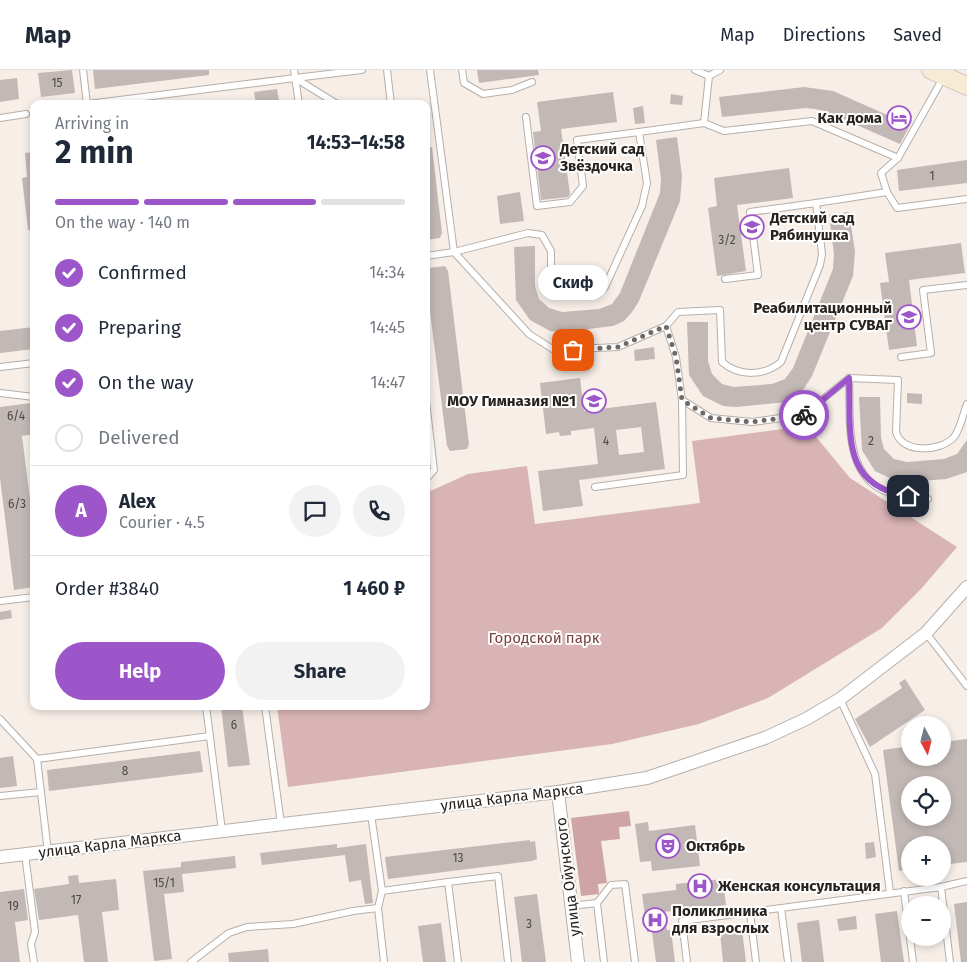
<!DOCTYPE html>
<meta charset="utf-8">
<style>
:root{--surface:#fff;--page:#f2f2f3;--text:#1f2937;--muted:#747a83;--line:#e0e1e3;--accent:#9c56ca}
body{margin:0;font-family:"Fira Sans",sans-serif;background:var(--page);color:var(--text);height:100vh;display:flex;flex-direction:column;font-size:19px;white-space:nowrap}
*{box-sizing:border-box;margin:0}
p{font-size:16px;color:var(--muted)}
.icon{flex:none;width:28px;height:28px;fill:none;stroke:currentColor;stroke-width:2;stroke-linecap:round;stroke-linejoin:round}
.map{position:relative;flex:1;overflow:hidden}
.side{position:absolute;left:30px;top:30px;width:400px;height:610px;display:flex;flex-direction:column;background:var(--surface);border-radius:10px;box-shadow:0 2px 8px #0003}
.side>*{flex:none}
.needle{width:32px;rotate:173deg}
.fabs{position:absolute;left:901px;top:646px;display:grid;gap:10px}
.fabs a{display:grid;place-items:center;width:50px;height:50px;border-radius:50%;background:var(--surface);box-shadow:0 2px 8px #0003;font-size:25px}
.pin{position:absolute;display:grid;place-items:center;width:42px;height:42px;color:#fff;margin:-21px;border-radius:10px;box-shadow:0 2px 8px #0006}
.courier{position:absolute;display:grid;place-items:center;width:50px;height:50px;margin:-25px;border:4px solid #9c56ca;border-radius:50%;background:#fff;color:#222;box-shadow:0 1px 6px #0007}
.bubble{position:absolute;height:35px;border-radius:18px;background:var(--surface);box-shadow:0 2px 8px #0003;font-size:16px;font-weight:700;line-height:35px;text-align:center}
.overview em{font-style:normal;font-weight:700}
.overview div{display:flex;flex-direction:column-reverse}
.overview{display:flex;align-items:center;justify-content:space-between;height:85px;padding:0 25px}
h1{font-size:32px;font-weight:700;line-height:38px}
.bar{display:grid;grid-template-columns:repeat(4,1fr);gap:8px 5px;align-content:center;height:60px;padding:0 25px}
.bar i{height:6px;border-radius:4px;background:var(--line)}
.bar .active{background:var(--accent)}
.bar p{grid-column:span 4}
.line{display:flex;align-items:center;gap:12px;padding:0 25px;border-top:1px solid var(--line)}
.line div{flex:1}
.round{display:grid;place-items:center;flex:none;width:52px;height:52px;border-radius:26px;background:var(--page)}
ol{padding:0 25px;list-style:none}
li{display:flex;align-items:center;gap:15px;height:55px}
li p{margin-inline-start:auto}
li .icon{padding:5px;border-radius:50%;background:var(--accent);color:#fff;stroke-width:4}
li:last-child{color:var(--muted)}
li i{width:28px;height:28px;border:2px solid var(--line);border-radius:50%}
.cta{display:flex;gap:10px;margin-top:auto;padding:10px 25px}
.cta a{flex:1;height:58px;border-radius:30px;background:var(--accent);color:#fff;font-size:20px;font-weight:700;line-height:58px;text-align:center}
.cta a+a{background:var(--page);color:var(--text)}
header{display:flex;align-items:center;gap:30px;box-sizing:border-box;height:70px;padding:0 25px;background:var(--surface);border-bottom:1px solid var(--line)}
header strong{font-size:24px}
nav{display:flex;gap:28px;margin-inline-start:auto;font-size:18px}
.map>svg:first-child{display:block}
.green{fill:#d9b4b6}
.forest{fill:#cea4a6}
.building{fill:#c2b8b5;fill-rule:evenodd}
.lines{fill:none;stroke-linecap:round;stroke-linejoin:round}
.lane-casing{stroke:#b7afa9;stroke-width:8}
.street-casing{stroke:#b7afa9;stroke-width:14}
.secondary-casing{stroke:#b7afa9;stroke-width:19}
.lane{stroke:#fff;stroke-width:6}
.street{stroke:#fff;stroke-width:12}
.secondary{stroke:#f8ebd6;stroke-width:18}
.done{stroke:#6e6966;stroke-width:5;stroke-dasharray:0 9}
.route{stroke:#9c56ca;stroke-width:6}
.labels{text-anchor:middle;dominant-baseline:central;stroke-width:4;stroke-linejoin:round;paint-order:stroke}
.number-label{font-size:12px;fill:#4c4845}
.poi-label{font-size:15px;font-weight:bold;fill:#252220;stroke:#fefdfb;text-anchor:start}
.park-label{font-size:15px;fill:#783f45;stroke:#fefdfb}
.street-label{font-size:15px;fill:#252220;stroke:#fefdfb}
</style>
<header>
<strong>Map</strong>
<nav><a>Map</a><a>Directions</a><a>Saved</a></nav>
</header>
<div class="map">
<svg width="967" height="892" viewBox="0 0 967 892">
<rect width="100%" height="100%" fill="#f7eee8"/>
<path class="green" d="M807,356L850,408L957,477L921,519L882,558L768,628L699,654L612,674L288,717L277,636H426V423L468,404L527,396L535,454L700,433L692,371Z"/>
<path class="forest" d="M629,741L631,756L619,757L620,769L601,771L607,813L598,814L599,824L581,826L571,748Z"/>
<g class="building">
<path d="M72,0L75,23L41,27L38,3Z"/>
<path d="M93,0H209V5L95,19Z"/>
<path d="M477,0H538L539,5L479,13Z"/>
<path d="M17,8L19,29L0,32V10Z"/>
<path d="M804,17L833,21L910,55L900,74L825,41L815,39L806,38L722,47L719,27Z"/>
<path d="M277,19L279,31L256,34L254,22Z"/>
<path d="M613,22L617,52L561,59L570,124L568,127L541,130L533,62L541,61L537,32Z"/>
<path d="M671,24L683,26L682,35L670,34Z"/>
<path d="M643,36L645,53L635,54L633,38Z"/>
<path d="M677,67L682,106L680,131L639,231L632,242L624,251L613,256L563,262L550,261L530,250L516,230L514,177L535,176V216L539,229L549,238L562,242L599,239L612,234L620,223L660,123L661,109L656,70Z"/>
<path d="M432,77L442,163L440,168L426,170V78Z"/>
<path d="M34,82V160H28L22,108L27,107L25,83Z"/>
<path d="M967,90V113L899,121L897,100Z"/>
<path d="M789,98L793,128L737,135L746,201L717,206L708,138L717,136L714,108Z"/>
<path d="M520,122L524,151L500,154L497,126Z"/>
<path d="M849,142L855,181L853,206L812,306L805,317L797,326L786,332L736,337L723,336L703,326L689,305L687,252H708V291L712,304L722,314L734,317L772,314L785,309L793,298L833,199L834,184L829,145Z"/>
<path d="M961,173L965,203L909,210L917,276L889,280L880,213L889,212L885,183Z"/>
<path d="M445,196L448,201L469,374L467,379L450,381L447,376L426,210L428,198Z"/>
<path d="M34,257V279L0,283V261Z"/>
<path d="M654,277L655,289L635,291L634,280Z"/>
<path d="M580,308L584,341L656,332L665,399L579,410L583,436L543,441L538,401L598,394L594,358L571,361V365L560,366L559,362L546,364L540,313ZM641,357L644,382L619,385L616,360Z"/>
<path d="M907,323L922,324V334L907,333Z"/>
<path d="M859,327H880L881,367L884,379L894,389L907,392L944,389L957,384L967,370V402L946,409L909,412L896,411L875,401L862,380Z"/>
<path d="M31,333L34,364L22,366L34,460V517L14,520L0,408V337Z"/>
<path d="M11,540L12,548L0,550V542Z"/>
<path d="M905,609L925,640L870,677L855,649L902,618L899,613Z"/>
<path d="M221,636H242L250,695L228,697Z"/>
<path d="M967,669V792L942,795V775H910V799L899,801L883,680L910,676V688H942V672ZM910,715H942V748H910Z"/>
<path d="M200,681L203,702L49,721L47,700Z"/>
<path d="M13,686L17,716L0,718V688Z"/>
<path d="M648,752L649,761L695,755L700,796L652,801L651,791L640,792L635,754Z"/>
<path d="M530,770V772L535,771L537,789L532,791L388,809L385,787Z"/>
<path d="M874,772L876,787L866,789L865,773Z"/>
<path d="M337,774V778L366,774L373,833L365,834L361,810L349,812L345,785L262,795L260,783Z"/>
<path d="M235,786L236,798L182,804L184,822L164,824L172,889L154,891L143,801L181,797V792Z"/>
<path d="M78,805L79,813L116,809L119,840L102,842L108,892H84L78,845L39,850L34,819L69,814L68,806Z"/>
<path d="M723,809L726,835L664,842L667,860H671L675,892H656L652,862H647L642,824L676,820V814Z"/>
<path d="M24,819L28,850L15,852L20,892H0V822Z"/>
<path d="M537,824L546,892H522L514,827Z"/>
<path d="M967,832V892H961L954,834Z"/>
<path d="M897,841L904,892H881L875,844Z"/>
<path d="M856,846L857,859L839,861L837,849Z"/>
<path d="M819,850L824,892H802L797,853Z"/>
<path d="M441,853L446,892H423L418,856Z"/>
<path d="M742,860L746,892H723L720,863Z"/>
<path d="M268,879L269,892H229L228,883Z"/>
</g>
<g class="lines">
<g class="lane-casing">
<g id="lane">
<path d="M83,0L87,34"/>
<path d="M294,0L299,34"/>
<path d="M387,0L391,34"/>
<path d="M430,0L454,182L529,264L554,280L618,277L666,256L678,242L720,240L722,292C739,307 764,306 781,292L820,195L822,184L816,133L887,122"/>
<path d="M462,0L464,13L483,24L512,20L532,12"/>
<path d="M695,0L709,6L704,53"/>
<path d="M709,6L720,0"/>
<path d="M943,8L898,88L881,103L887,122L897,138L967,129"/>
<path d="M88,34L295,8"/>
<path d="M337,34L295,8L362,0"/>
<path d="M526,47L537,136L570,132L583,116L577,70L639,62"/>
<path d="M0,48L26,44"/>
<path d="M426,186L454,182L528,163L542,165L551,181V218L560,226L596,225L605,217L642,136L647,113L639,62L704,53L724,61L812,51L898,88"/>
<path d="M725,209L758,205L750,142L816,133"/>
<path d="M666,256L676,287L682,330L711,348L752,352L803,345L849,308"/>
<path d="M901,287L931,283L923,220L967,215"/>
<path d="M0,297L34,293"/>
<path d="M0,323L34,327"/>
<path d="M426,331L434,400L426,409"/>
<path d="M34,377V392"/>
<path d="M595,417L683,405L682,330"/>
<path d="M928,429C916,427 901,427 890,423C842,408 851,347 849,308L898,310L896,362C902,384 941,382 954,367C960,360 963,344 967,334"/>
<path d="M0,531L34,527"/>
<path d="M926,563L967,616"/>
<path d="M840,629L875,704L890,823"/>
<path d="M206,636L222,761"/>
<path d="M265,636L281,754"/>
<path d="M0,649L37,689"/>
<path d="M0,726L41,722"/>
<path d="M371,744L382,821L378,838L384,892"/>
<path d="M48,782L37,689L210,666"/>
<path d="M25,784L35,862L31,874L34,892"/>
<path d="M448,812L498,806L508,892"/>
<path d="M941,817L950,892"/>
<path d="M382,821L448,812L458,892"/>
<path d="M904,821L913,892"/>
<path d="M597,833L611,815L625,814L635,892"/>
<path d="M571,836L597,833L604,892"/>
<path d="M781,838L788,892"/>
<path d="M750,842L756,892"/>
<path d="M191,892L229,863L247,857L293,854L353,841L378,838"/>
<path d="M687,892L682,851L941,817L967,811"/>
</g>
</g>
<g class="street-casing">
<g id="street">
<path d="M558,722L578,892"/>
<path d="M0,787L558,722L647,708L765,668L806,649L840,629L926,563L967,517"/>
</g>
</g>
<g class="secondary-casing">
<path id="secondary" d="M931,0L967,16"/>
</g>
<use href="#lane" class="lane"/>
<use href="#street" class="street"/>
<use href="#secondary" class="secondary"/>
</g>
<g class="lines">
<path class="done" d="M573,280L618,277L666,256L676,287L682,330L711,348L752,352L804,345"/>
<path class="route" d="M804,345L849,308C851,362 840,416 908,426"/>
</g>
<defs>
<g id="hotel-ring" transform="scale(1.25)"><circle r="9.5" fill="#fefdfb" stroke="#9c56ca" stroke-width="1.5"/><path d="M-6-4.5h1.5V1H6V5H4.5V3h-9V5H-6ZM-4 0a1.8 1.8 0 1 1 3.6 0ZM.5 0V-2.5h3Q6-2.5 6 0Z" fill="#9c56ca"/></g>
<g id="school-ring" transform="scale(1.25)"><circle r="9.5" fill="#fefdfb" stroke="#9c56ca" stroke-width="1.5"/><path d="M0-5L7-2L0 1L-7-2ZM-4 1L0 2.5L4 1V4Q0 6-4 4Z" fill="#9c56ca"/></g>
<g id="theatre-ring" transform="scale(1.25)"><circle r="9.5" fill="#fefdfb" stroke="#9c56ca" stroke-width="1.5"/><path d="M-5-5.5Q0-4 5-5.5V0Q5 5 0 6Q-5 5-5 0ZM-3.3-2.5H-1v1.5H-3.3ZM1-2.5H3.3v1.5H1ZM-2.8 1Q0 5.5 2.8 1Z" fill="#9c56ca"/></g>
<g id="hospital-ring" transform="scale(1.25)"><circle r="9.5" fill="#fefdfb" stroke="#9c56ca" stroke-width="1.5"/><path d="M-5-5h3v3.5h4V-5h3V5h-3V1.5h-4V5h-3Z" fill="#9c56ca"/></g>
</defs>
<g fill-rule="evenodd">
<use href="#hotel-ring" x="899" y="48"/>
<use href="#school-ring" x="543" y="88"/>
<use href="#school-ring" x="752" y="157"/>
<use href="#school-ring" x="909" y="247"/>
<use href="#school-ring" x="594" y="331"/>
<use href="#theatre-ring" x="668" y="776"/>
<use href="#hospital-ring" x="700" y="816"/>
<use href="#hospital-ring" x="655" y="850"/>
</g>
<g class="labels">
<g class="number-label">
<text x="57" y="13">15</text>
<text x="932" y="106">1</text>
<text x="727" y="170">3/2</text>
<text x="16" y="346">6/4</text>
<text x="606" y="371">4</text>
<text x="871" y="371">2</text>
<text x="17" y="434">6/3</text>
<text x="234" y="655">6</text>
<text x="125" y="701">8</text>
<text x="458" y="788">13</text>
<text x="164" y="813">15/1</text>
<text x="76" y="830">17</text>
<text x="13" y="836">19</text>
<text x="529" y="854">3</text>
</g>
<g class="poi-label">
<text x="882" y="48" text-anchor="end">Как дома</text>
<text x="560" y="79">Детский сад<tspan x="560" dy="17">Звёздочка</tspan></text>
<text x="770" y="148">Детский сад<tspan x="770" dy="17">Рябинушка</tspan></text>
<text x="892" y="238" text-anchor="end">Реабилитационный<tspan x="892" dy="17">центр СУВАГ</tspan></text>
<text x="576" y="331" text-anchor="end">МОУ Гимназия №1</text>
<text x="686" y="776">Октябрь</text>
<text x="718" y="816">Женская консультация</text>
<text x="672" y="841">Поликлиника<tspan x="672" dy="17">для взрослых</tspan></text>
</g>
<g class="park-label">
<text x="544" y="568">Городской парк</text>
</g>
<g class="street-label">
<text transform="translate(512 727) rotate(-7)">улица Карла Маркса</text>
<text transform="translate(110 774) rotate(-7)">улица Карла Маркса</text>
<text transform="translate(568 807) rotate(-97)">улица Ойунского</text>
</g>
</g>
</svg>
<div class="fabs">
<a><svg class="needle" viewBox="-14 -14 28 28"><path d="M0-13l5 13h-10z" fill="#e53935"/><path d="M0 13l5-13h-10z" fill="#747a83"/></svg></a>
<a><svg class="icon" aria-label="locate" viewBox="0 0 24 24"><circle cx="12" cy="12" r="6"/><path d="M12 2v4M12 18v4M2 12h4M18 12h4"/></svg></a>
<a>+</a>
<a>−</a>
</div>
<div class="pin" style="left:573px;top:280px;background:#ea580c"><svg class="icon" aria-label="bag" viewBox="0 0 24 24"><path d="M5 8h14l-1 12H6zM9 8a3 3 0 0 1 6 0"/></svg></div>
<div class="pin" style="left:908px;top:426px;background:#1f2937"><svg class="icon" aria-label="home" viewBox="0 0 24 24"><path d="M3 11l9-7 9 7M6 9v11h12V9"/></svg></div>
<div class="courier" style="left:804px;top:345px"><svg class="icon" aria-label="bike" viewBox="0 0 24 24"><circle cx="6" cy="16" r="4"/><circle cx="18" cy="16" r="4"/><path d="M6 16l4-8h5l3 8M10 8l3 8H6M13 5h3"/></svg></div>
<div class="bubble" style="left:538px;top:195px;width:70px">Скиф</div>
<section class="side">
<div class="overview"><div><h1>2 min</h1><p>Arriving in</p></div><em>14:53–14:58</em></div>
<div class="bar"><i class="active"></i><i class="active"></i><i class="active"></i><i></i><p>On the way · 140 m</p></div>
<ol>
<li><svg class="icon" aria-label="check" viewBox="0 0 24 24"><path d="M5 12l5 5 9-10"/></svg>Confirmed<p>14:34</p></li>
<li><svg class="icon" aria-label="check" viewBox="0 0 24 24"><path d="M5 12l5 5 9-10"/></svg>Preparing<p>14:45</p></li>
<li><svg class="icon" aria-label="check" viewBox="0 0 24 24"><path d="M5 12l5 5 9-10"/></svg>On the way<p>14:47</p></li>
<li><i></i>Delivered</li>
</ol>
<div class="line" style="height:90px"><b class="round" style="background:var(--accent);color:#fff">A</b><div><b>Alex</b><p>Courier · 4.5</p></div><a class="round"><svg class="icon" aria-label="chat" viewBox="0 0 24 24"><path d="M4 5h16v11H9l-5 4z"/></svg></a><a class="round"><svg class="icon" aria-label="phone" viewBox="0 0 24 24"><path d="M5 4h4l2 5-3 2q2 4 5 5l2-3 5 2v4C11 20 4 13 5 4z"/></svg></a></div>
<div class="line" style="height:65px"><div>Order #3840</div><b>1 460 ₽</b></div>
<div class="cta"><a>Help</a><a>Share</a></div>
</section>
</div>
